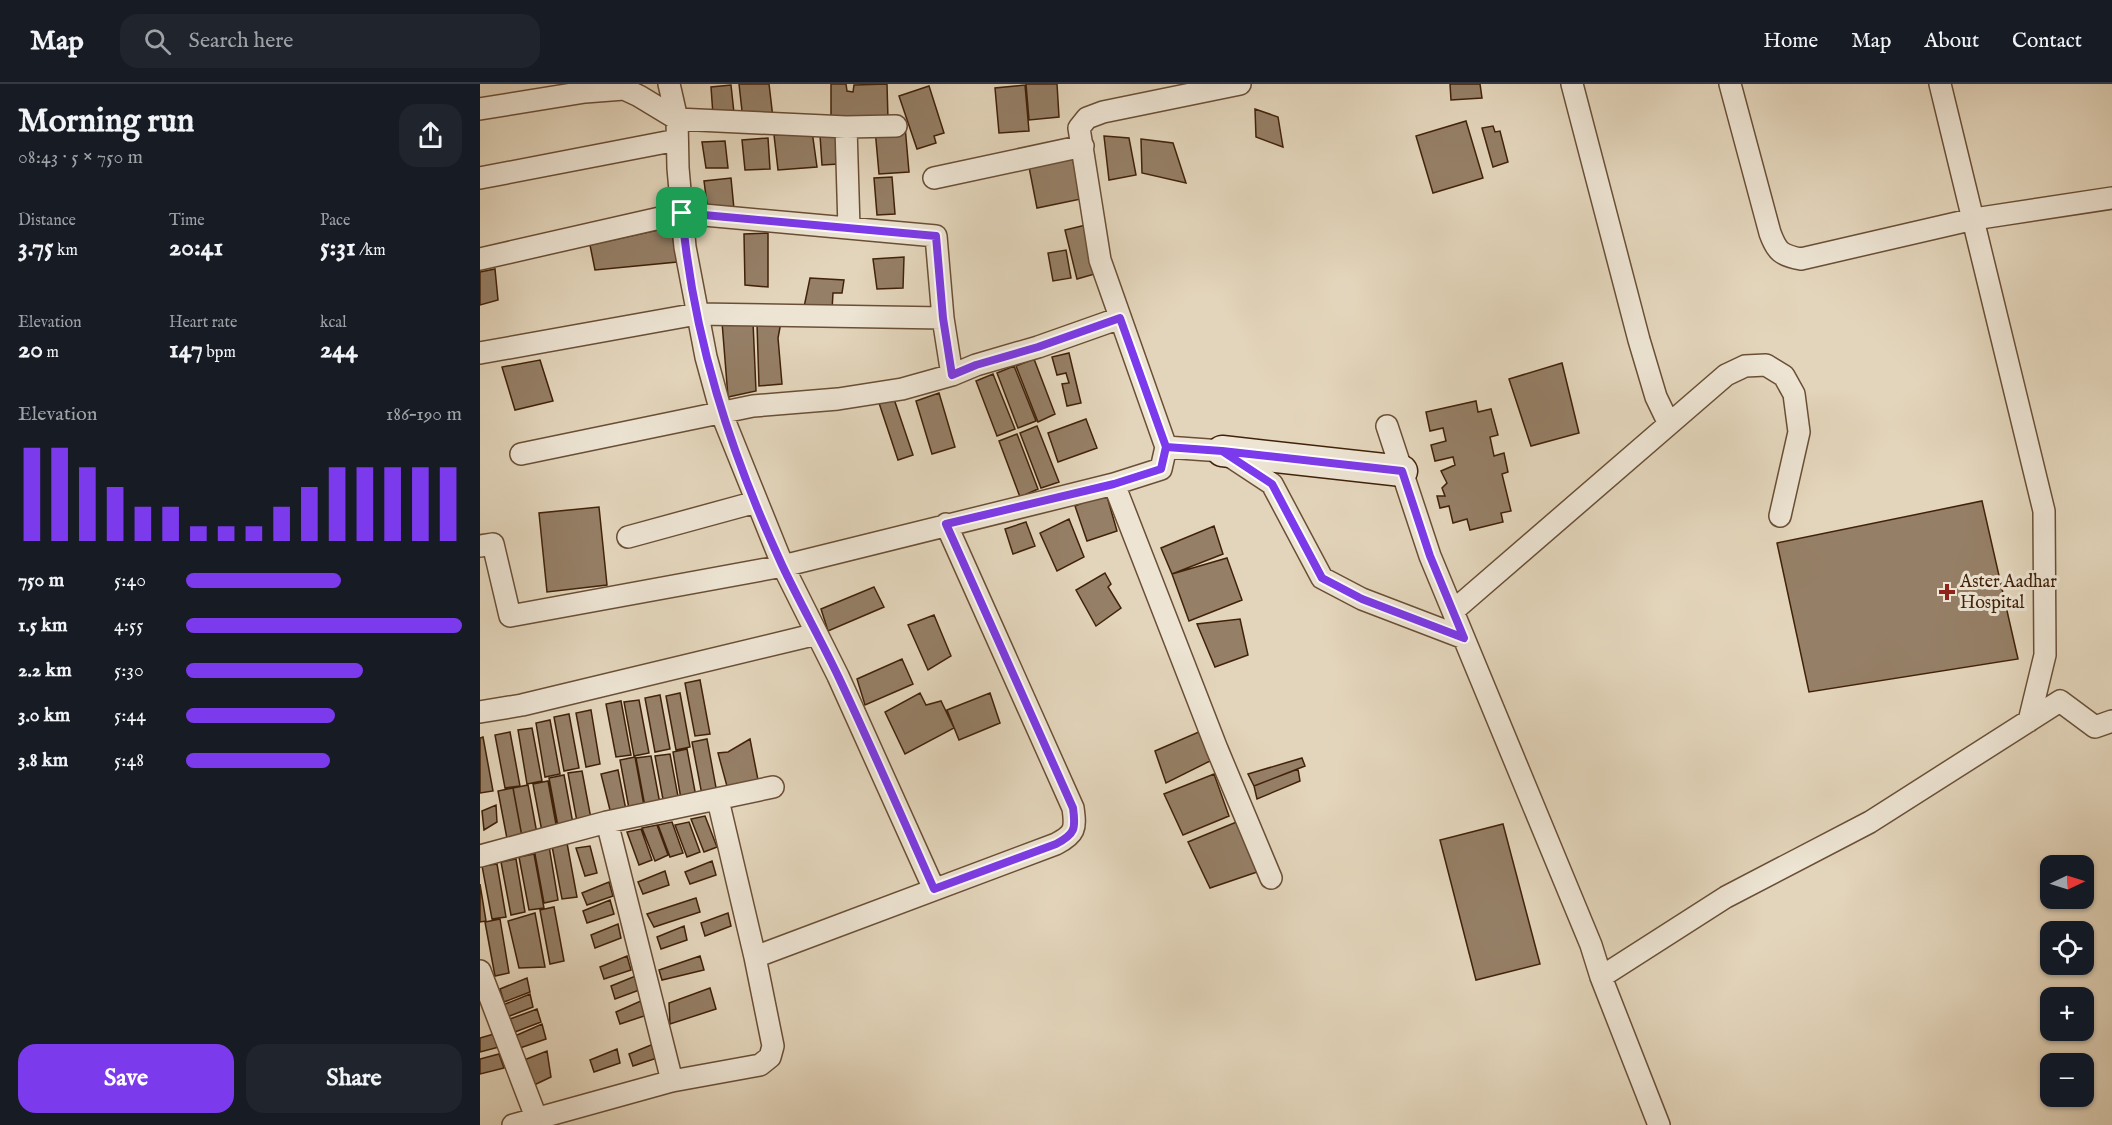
<!DOCTYPE html>
<html lang="en">
<head>
<meta charset="utf-8">
<style>
	:root { --surface:#171b24; --page:#20242c; --text:#f1f3f6; --muted:#9ea1a6; --line:#363941; --accent:#7c3aed }
	body { margin:0; font-family:"IM FELL English",serif; background:var(--page); color:var(--text); height:100vh; display:flex; flex-direction:column; font-size:22px; white-space:nowrap }
	* { box-sizing:border-box; margin:0 }
	p { font-size:20px; color:var(--muted) }
	.icon { flex:none; width:33px; height:33px; fill:none; stroke:currentColor; stroke-width:2; stroke-linecap:round; stroke-linejoin:round }
	.map { position:relative; flex:1; overflow:hidden }
	.panel { display:flex; flex-direction:column; background:var(--surface); width:480px }
	.panel>* { flex:none }
	.needle { width:39px; rotate:86deg }
	.buttons { position:absolute; left:1560px; top:771px; display:grid; gap:12px }
	.buttons a { display:grid; place-items:center; width:54px; height:54px; border-radius:12px; background:var(--surface); box-shadow:0 2px 4px #0004; font-size:30px }
	.pin { position:absolute; display:grid; place-items:center; width:51px; height:51px; color:#fff; margin:-26px; border-radius:12px; box-shadow:0 3px 9px #0006 }
	.round { display:grid; place-items:center; flex:none; width:63px; height:63px; border-radius:18px; background:var(--page) }
	.head { display:flex; align-items:center; justify-content:space-between; height:102px; padding:0 18px }
	h1 { font-size:33px; font-weight:700; line-height:45px }
	.metrics { display:grid; grid-template-columns:repeat(3,1fr); gap:9px; height:102px; padding:6px 18px }
	.metrics div { display:grid; align-content:center }
	.metrics b { font-size:26px; font-weight:700 }
	.metrics small { font-size:16px; font-weight:400 }
	.metrics p { font-size:16px }
	.chart { height:168px; padding:12px 18px }
	.chart p { display:flex; justify-content:space-between }
	.chart svg { width:100%; height:108px; margin-top:6px; stroke:var(--accent); stroke-width:6 }
	.primary-button { display:flex; gap:12px; margin-top:auto; padding:12px 18px }
	.primary-button a { flex:1; height:69px; border-radius:18px; background:var(--accent); color:#fff; font-size:24px; font-weight:700; line-height:69px; text-align:center }
	.primary-button a+a { background:var(--page); color:var(--text) }
	ul { padding:0 18px; list-style:none; font-size:20px }
	li { display:grid; grid-template-columns:96px 72px 1fr; align-items:center; height:45px }
	li i { height:15px; border-radius:8px; background:var(--accent) }
	header { display:flex; align-items:center; gap:36px; box-sizing:border-box; height:84px; padding:0 30px; background:var(--surface); border-bottom:2px solid var(--line) }
	header strong { font-size:28px }
	nav { display:flex; gap:33px; margin-inline-start:auto; font-size:21px }
	.search { width:420px; height:54px; background:var(--page); display:flex; align-items:center; gap:15px; box-sizing:border-box; padding:0 21px; border-radius:18px; color:var(--muted); font-size:22px }
	main { display:flex; flex:1; min-height:0 }
	.map>svg:first-child { display:block }
</style>
</head>
<body>
<header>
<strong>Map</strong>
<div class="search"><svg class="icon" aria-label="search" viewBox="0 0 24 24"><circle cx="10" cy="10" r="6"/><path d="M15 15l6 6"/></svg>Search here</div>
<nav><a>Home</a><a>Map</a><a>About</a><a>Contact</a></nav>
</header>
<main>
<section class="panel">
<div class="head"><div><h1>Morning run</h1><p>08:43 · 5 × 750 m</p></div><a class="round"><svg class="icon" aria-label="share" viewBox="0 0 24 24"><path d="M12 15V3M7 8l5-5 5 5M5 13v7h14v-7"/></svg></a></div>
<div class="metrics">
<div><p>Distance</p><b>3.75<small> km</small></b></div>
<div><p>Time</p><b>20:41</b></div>
<div><p>Pace</p><b>5:31<small> /km</small></b></div>
</div>
<div class="metrics">
<div><p>Elevation</p><b>20<small> m</small></b></div>
<div><p>Heart rate</p><b>147<small> bpm</small></b></div>
<div><p>kcal</p><b>244</b></div>
</div>
<div class="chart"><p><span>Elevation</span>186–190 m</p>
<svg viewBox="0 0 160 44" preserveAspectRatio="none"><path d="M5 44V6M15 44V6M25 44V14M35 44V22M45 44V30M55 44V30M65 44V38M75 44V38M85 44V38M95 44V30M105 44V22M115 44V14M125 44V14M135 44V14M145 44V14M155 44V14"/></svg>
</div>
<ul>
<li><b>750 m</b>5:40<i style="width:56%"></i></li>
<li><b>1.5 km</b>4:55<i style="width:100%"></i></li>
<li><b>2.2 km</b>5:30<i style="width:64%"></i></li>
<li><b>3.0 km</b>5:44<i style="width:54%"></i></li>
<li><b>3.8 km</b>5:48<i style="width:52%"></i></li>
</ul>
<div class="primary-button"><a>Save</a><a>Share</a></div>
</section>
<div class="map">
<svg width="1632" height="1041" viewBox="0 0 1632 1041">
	<rect width="100%" height="100%" fill="#e3d5bb"/>
	<filter id="stains"><feTurbulence type="fractalNoise" baseFrequency=".00333" numOctaves="4"/><feColorMatrix values="0 0 0 0 .2 0 0 0 0 .09 0 0 0 0 .02 0 0 0 .5 -.17"/></filter>
	<radialGradient id="worn" r=".72"><stop offset=".6" stop-color="#630" stop-opacity="0"/><stop offset="1" stop-color="#630" stop-opacity=".3"/></radialGradient>
	<path fill="#957f66" stroke="#412209" stroke-width="1.5" d="M259,0H289L293,34L263,36Z
		M351,0H366L367,7L373,8L374,1L407,0L408,36L351,39Z
		M546,0H577L579,33L549,36Z
		M970,0H1000L1002,14L971,16Z
		M251,1L254,29L233,31L231,3Z
		M545,1L549,47L519,49L515,4Z
		M449,2L464,49L454,52L456,59L437,65L419,12Z
		M775,25L798,33L803,63L776,53Z
		M986,37L1003,94L953,109L936,52Z
		M425,42L429,88L399,90L395,45Z
		M1013,42L1015,48L1020,47L1028,78L1013,83L1002,44Z
		M332,47L337,83L298,86L294,51Z
		M357,50L359,80L342,81L340,51Z
		M624,52L649,54L656,91L629,96Z
		M288,54L290,85L265,86L262,56Z
		M661,55L693,59L706,99L662,89Z
		M245,57L248,84H226L222,58Z
		M592,71L601,115L557,124L549,83Z
		M412,93L415,130L397,131L394,94Z
		M251,94L254,125L228,128L224,97Z
		M606,141L618,189L597,195L585,146Z
		M191,143L197,178L115,186L110,161Z
		M288,149V203L265,201L264,150Z
		M586,166L591,194L573,197L568,169Z
		M424,173L423,204L397,205L393,175Z
		M15,185L18,216L0,221V188Z
		M330,194L364,196L362,209H353L352,226L324,223Z
		M242,238H273L276,307L248,313Z
		M301,238L298,254L302,300L279,302L277,240Z
		M589,269L601,319L587,322L582,300L589,299L586,289L577,291L572,273Z
		M554,275L575,330L558,338L536,282Z
		M60,276L73,317L35,326L22,283Z
		M1082,279L1099,349L1051,362L1029,295Z
		M534,282L556,337L538,344L517,289Z
		M513,290L535,345L517,352L496,297Z
		M459,309L475,363L452,370L436,317Z
		M414,315L433,371L418,376L399,319Z
		M996,317L998,328L1011,325L1018,351L1010,353L1014,372L1024,369L1028,388L1022,390L1031,427L1021,429L1023,438L990,446L987,435L973,439L969,422L960,424L957,412H965L962,404L967,399L961,387L975,381L973,373L955,377L951,361L966,357L963,344L950,347L946,328Z
		M606,335L617,364L578,378L568,349Z
		M557,342L579,398L561,404L540,349Z
		M537,350L558,405L540,413L519,357Z
		M626,409L637,447L607,457L595,422Z
		M1502,417L1538,575L1329,608L1297,459Z
		M119,423L127,501L67,508L59,429Z
		M589,435L604,473L577,487L560,449Z
		M546,438L555,462L533,470L525,445Z
		M734,442L743,470L692,490L681,464Z
		M747,474L762,516L709,537L692,490Z
		M625,489L631,500L628,503L641,524L616,542L596,506Z
		M394,503L404,523L348,547L341,525Z
		M454,531L471,572L448,586L428,541Z
		M760,535L768,571L735,583L717,540Z
		M422,575L433,600L385,621L377,595Z
		M220,596L230,650L215,652L205,599Z
		M200,609L210,663L196,666L186,612Z
		M440,609L446,621L461,617L474,644L425,670L405,628Z
		M510,609L520,639L479,656L467,626Z
		M180,611L190,665L175,668L165,614Z
		M159,616L169,669L154,672L144,618Z
		M141,617L151,671L136,673L126,620Z
		M111,626L120,680L106,683L96,629Z
		M89,630L99,684L84,687L74,633Z
		M70,636L80,690L65,693L56,639Z
		M52,644L62,697L47,700L38,646Z
		M721,647L730,677L686,699L675,667Z
		M30,648L40,702L25,704L15,651Z
		M3,653L13,707L0,709V654Z
		M227,655L237,709L222,711L212,658Z
		M270,655L279,701L248,706L238,669L248,668Z
		M207,665L217,718L202,721L193,668Z
		M190,670L200,723L185,726L175,672Z
		M171,672L181,725L166,728L156,674Z
		M155,673L165,727L150,730L140,676Z
		M822,674L825,682L774,702L768,690Z
		M818,685L820,697L777,715L774,702Z
		M138,686L147,731L132,734L121,690Z
		M102,687L112,740L98,743L88,689Z
		M734,690L749,732L703,751L684,710Z
		M84,691L94,745L79,748L69,694Z
		M68,697L78,751L63,753L53,700Z
		M48,701L58,755L43,758L33,704Z
		M33,704L43,758L28,760L18,707Z
		M16,721L17,738L4,746L2,727Z
		M225,732L237,763L224,768L211,735Z
		M759,737L780,787L730,804L708,758Z
		M192,738L203,769L190,773L178,741Z
		M209,738L220,768L207,773L195,741Z
		M1023,740L1060,880L996,896L960,756Z
		M177,741L188,771L175,777L162,744Z
		M161,745L172,776L159,781L147,748Z
		M87,759L97,813L82,815L72,762Z
		M69,762L78,816L64,819L54,765Z
		M110,762L117,789L105,792L96,764Z
		M54,770L64,824L49,826L39,773Z
		M36,775L45,828L31,831L21,778Z
		M232,777L236,791L210,800L205,788Z
		M17,780L26,833L12,835L2,782Z
		M185,787L189,801L163,810L158,798Z
		M129,798L133,812L107,821L102,809Z
		M0,800L6,837L0,838Z
		M216,814L220,828L174,843L167,830Z
		M130,816L134,830L107,839L103,827Z
		M74,823L84,877L70,880L60,826Z
		M55,829L65,883L39,884L28,837Z
		M248,829L251,842L225,852L221,839Z
		M20,835L29,889L15,892L5,838Z
		M138,840L141,854L115,864L111,851Z
		M204,842L207,856L181,865L177,853Z
		M147,872L151,886L124,895L120,883Z
		M220,872L224,886L182,896L179,886Z
		M158,891L162,905L135,915L131,902Z
		M47,894L50,908L24,918L20,905Z
		M230,904L236,925L190,940L189,919Z
		M50,910L53,923L27,933L23,921Z
		M163,916L167,931L140,940L136,928Z
		M57,925L61,938L35,948L30,935Z
		M62,940L66,955L40,964L35,952Z
		M14,950L19,963L0,968V954Z
		M176,959L180,973L153,982L149,970Z
		M137,965L140,979L114,988L110,976Z
		M67,967L71,993L52,1002L39,978Z
		M19,970L24,984L0,990V975Z"/>
	<g fill="none" stroke-linecap="round" stroke-linejoin="round">
		<defs>
			<path id="minor" d="M189,0L197,35L198,84L205,163L226,273L241,328L303,482L358,592L454,805
				M760,0L623,28L607,34L599,44L620,176L686,363L681,385L634,400L737,665L791,794
				M1092,0L1159,256L1176,313L1189,340
				M1250,0L1290,149C1297,168 1301,171 1321,175L1494,135L1632,114
				M1460,0L1564,427L1565,571L1549,637
				M0,25L105,8L144,5L159,12L197,35L366,43L416,42
				M366,43L369,144
				M0,94L197,56
				M454,94L603,62
				M0,175L202,129L456,152L463,234L472,291
				M0,269L217,230L463,234
				M907,342L950,472L1111,861L1121,893L1179,1041
				M686,363L742,367L792,400L842,494L882,515L984,554
				M41,370L273,322L358,315L422,305L472,291L496,281L558,263L640,234
				M148,453L276,418
				M0,462L13,460L30,532L303,482L634,400
				M973,527L1246,291L1265,282L1286,281L1304,292L1314,310L1319,348L1300,432
				M0,628L42,621L337,550
				M238,716L275,873
				M127,738L192,997
				M0,772L127,738L293,703
				M0,887L59,1041
				M1121,893L1246,813L1390,738L1580,617L1615,643L1632,637
				M33,1041L192,997L280,981L290,973L293,962L275,873L576,760C595,750 596,745 593,724L466,440"/>
			<path id="secondary" d="M742,367L922,387"/>
		</defs>
		<use href="#minor" stroke="#6a4f36" stroke-width="24"/>
		<use href="#secondary" stroke="#412209" stroke-width="33"/>
		<use href="#minor" stroke="#ede4d3" stroke-width="21"/>
		<use href="#secondary" stroke="#ede4d3" stroke-width="30"/>
	</g>
	<g fill="none" stroke-linecap="round" stroke-linejoin="round">
		<defs>
			<path id="route" d="M202,129C213,253 250,368 302,481C320,519 341,556 359,594C392,664 423,735 454,805L576,760C595,750 596,745 593,724L466,440L634,400L681,385L686,363L742,367L792,400L842,494L882,515L984,554L950,472L922,387L742,367L686,363L640,234L558,263L496,281L472,291L463,234L456,152L202,129"/>
		</defs>
		<use href="#route" stroke="#fff" stroke-width="12"/>
		<use href="#route" stroke="#7c3aed" stroke-width="8"/>
	</g>
	<path fill="#8f2418" stroke="#ede4d3" stroke-width="2" d="M1464 499h6v6h6v6h-6v6h-6v-6h-6v-6h6z"/>
	<g text-anchor="middle" dominant-baseline="central" stroke-width="6" stroke-linejoin="round" paint-order="stroke">
		<g font-size="18" fill="#412209" stroke="#ede4d3" text-anchor="start">
			<text x="1480" y="498">Aster Aadhar<tspan x="1480" dy="21">Hospital</tspan></text>
		</g>
	</g>
	<rect width="100%" height="100%" filter="url(#stains)"/>
	<rect width="100%" height="100%" fill="url(#worn)"/>
</svg>
<div class="buttons">
<a><svg class="needle" viewBox="-14 -14 28 28"><path d="M0-13l5 13h-10z" fill="#e53935"/><path d="M0 13l5-13h-10z" fill="#9ea1a6"/></svg></a>
<a><svg class="icon" aria-label="locate" viewBox="0 0 24 24"><circle cx="12" cy="12" r="6"/><path d="M12 2v4M12 18v4M2 12h4M18 12h4"/></svg></a>
<a>+</a>
<a>−</a>
</div>
<div class="pin" style="left:202px;top:129px;background:#1e9e55"><svg class="icon" aria-label="arrive" viewBox="0 0 24 24"><path d="M6 21V4h12l-3 4 3 4H6"/></svg></div>
</div>
</main>
</body>
</html>
